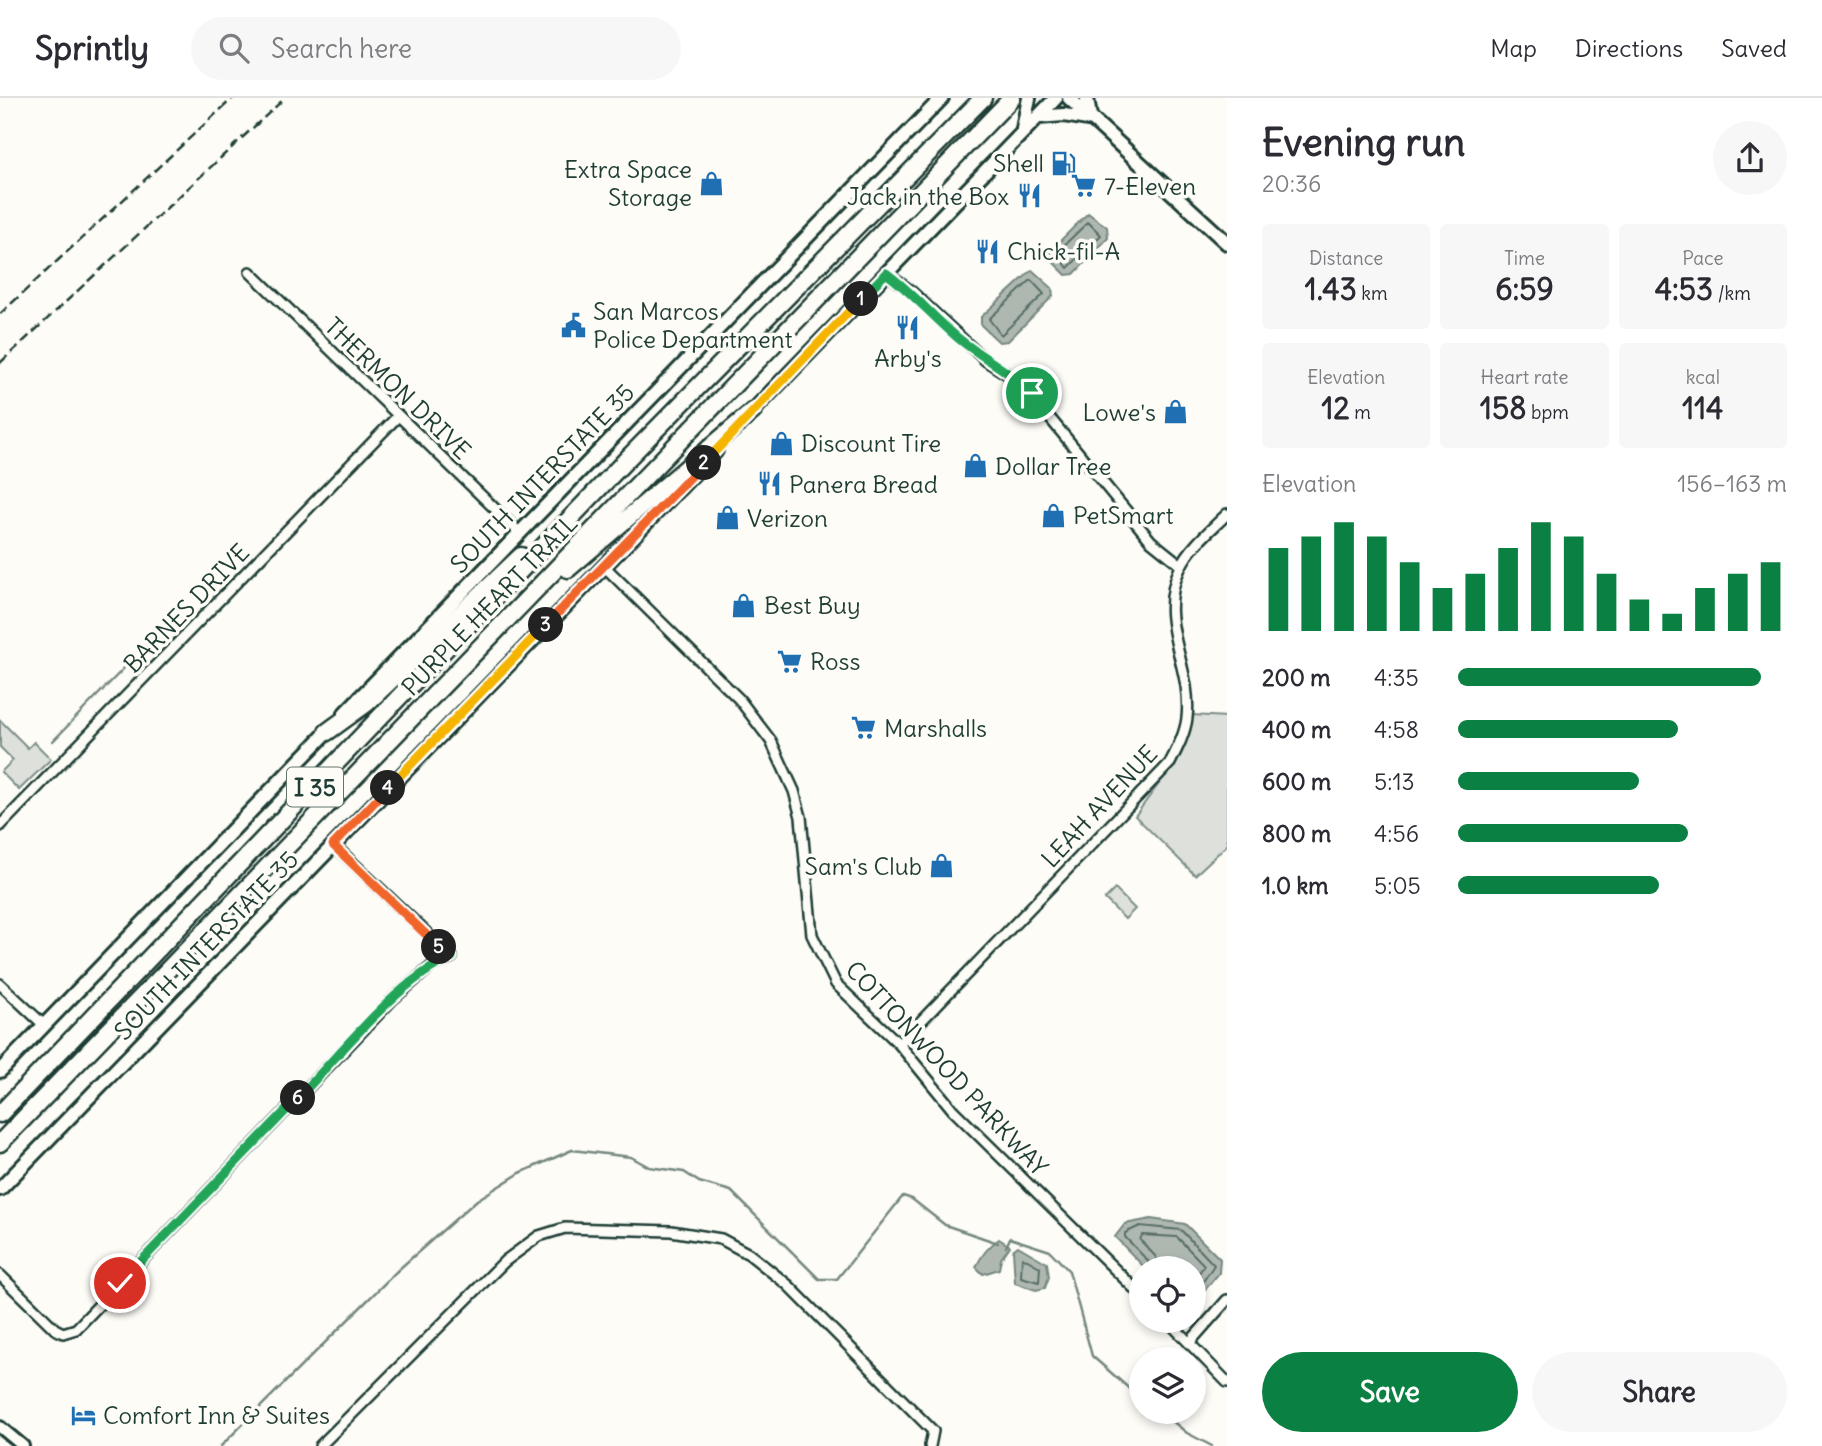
<!DOCTYPE html>
<html lang="en">
<head>
<meta charset="utf-8">
<style>
	:root { --surface:#fff; --page:#f7f7f7; --text:#2b2b33; --muted:#7c7c81; --line:#e1e1e2; --accent:#0b8043 }
	body { margin:0; font-family:Delius,sans-serif; background:var(--page); color:var(--text); height:100vh; display:flex; flex-direction:column; font-size:26px; white-space:nowrap }
	* { box-sizing:border-box; margin:0 }
	p { font-size:23px; color:var(--muted) }
	.icon { flex:none; width:38px; height:38px; fill:none; stroke:currentColor; stroke-width:2; stroke-linecap:round; stroke-linejoin:round }
	.map { position:relative; flex:1; overflow:hidden }
	.drawer { display:flex; flex-direction:column; background:var(--surface); width:595px }
	.drawer>* { flex:none }
	.buttons { position:absolute; left:1129px; top:1158px; display:grid; gap:14px }
	.buttons a { display:grid; place-items:center; width:77px; height:77px; border-radius:50%; background:var(--surface); box-shadow:0 4px 10px #0003; font-size:35px }
	.pin { position:absolute; display:grid; place-items:center; width:60px; height:60px; color:#fff; margin:-30px; border:4px solid #fff; border-radius:50%; box-shadow:0 2px 7px #0007 }
	.km { position:absolute; width:35px; height:35px; margin:-18px; border-radius:50%; background:#222; color:#fff; font-size:19px; line-height:35px; text-align:center }
	.round { display:grid; place-items:center; flex:none; width:74px; height:74px; border-radius:37px; background:var(--page) }
	.overview { display:flex; align-items:center; justify-content:space-between; height:119px; padding:0 35px }
	h1 { font-size:38px; font-weight:700; line-height:52px }
	.figures { display:grid; grid-template-columns:repeat(3,1fr); gap:10px; height:119px; padding:7px 35px }
	.figures div { display:grid; align-content:center; border-radius:7px; background:var(--page); text-align:center }
	.figures b { font-size:30px; font-weight:700 }
	.figures small { font-size:19px; font-weight:400 }
	.figures p { font-size:19px }
	.chart { height:196px; padding:14px 35px }
	.chart p { display:flex; justify-content:space-between }
	.chart svg { width:100%; height:126px; margin-top:7px; stroke:var(--accent); stroke-width:6 }
	.primary-button { display:flex; gap:14px; margin-top:auto; padding:14px 35px }
	.primary-button a { flex:1; height:80px; border-radius:42px; background:var(--accent); color:#fff; font-size:28px; font-weight:700; line-height:80px; text-align:center }
	.primary-button a+a { background:var(--page); color:var(--text) }
	ul { padding:0 35px; list-style:none; font-size:23px }
	li { display:grid; grid-template-columns:112px 84px 1fr; align-items:center; height:52px }
	li i { height:18px; border-radius:9px; background:var(--accent) }
	header { display:flex; align-items:center; gap:42px; box-sizing:border-box; height:98px; padding:0 35px; background:var(--surface); border-bottom:2px solid var(--line) }
	header strong { font-size:33px }
	nav { display:flex; gap:38px; margin-inline-start:auto; font-size:24px }
	.search { width:490px; height:63px; background:var(--page); display:flex; align-items:center; gap:18px; box-sizing:border-box; padding:0 24px; border-radius:38px; color:var(--muted); font-size:26px }
	main { display:flex; flex:1; min-height:0 }
	.map>svg:first-child { display:block }
</style>
</head>
<body>
<header>
<strong>Sprintly</strong>
<div class="search"><svg class="icon" aria-label="search" viewBox="0 0 24 24"><circle cx="10" cy="10" r="6"/><path d="M15 15l6 6"/></svg>Search here</div>
<nav><a>Map</a><a>Directions</a><a>Saved</a></nav>
</header>
<main>
<div class="map">
<svg width="1227" height="1348" viewBox="0 0 1227 1348">
	<rect width="100%" height="100%" fill="#fdfcf7"/>
	<filter id="ink" filterUnits="userSpaceOnUse"><feTurbulence type="fractalNoise" baseFrequency=".0143" numOctaves="2"/><feDisplacementMap in="SourceGraphic" scale="14" xChannelSelector="R" yChannelSelector="G"/><feConvolveMatrix kernelMatrix="1 2 1 2 8 2 1 2 1" color-interpolation-filters="sRGB"/></filter>
	<g filter="url(#ink)">
		<path fill="#dde0db" stroke="#7e8e88" stroke-width="2" d="M1192,617L1227,619V747L1195,777L1135,718L1181,656Z
			M0,622L28,650L34,644L51,661L19,692L1,674L13,662L0,649Z
			M1115,791L1135,811L1125,821L1105,801Z"/>
		<path fill="#aeb8b1" stroke="#75877f" stroke-width="2" d="M1088,115L1107,129L1108,140L1074,176L1066,177L1046,157Z
			M1032,172L1052,190L1053,198L1008,243L999,244L981,227V219Z
			M1151,1121L1185,1126L1220,1161L1219,1175L1194,1205V1171H1146L1115,1139L1125,1126Z
			M999,1141L1010,1148L1001,1161L999,1171L983,1176L976,1169C981,1158 989,1148 999,1141Z
			M1018,1148L1047,1165L1049,1179L1045,1190L1036,1192L1015,1185L1013,1152Z"/>
		<g fill="none" stroke-linecap="round" stroke-linejoin="round">
			<path stroke="#586e66" stroke-width="2" d="M1088,124L1101,137L1068,170L1056,155Z
				M1031,182L1044,196L1001,237L989,221Z
				M1022,1159L1040,1169L1039,1184L1021,1179Z
				M1150,1171L1148,1163L1125,1139V1135L1140,1128L1181,1132L1214,1167L1194,1197
				M1159,1171L1156,1159L1140,1142L1142,1137L1177,1139L1204,1167L1194,1183"/>
			<path stroke="#75877f" stroke-width="2.5" d="M53,643L130,564
				M1006,1149L1010,1140L1050,1153L1069,1173L1092,1258L1141,1301
				M1161,1314L1187,1335L1212,1348
				M221,1348L398,1172L477,1102L520,1075L572,1052L631,1059L649,1069L684,1074L699,1084L731,1093L819,1181H837L903,1098L912,1101L945,1127L998,1145"/>
			<defs>
				<path id="minor" d="M250,174L519,434
					M886,175L911,193L985,262L1021,285L1151,443L1181,467
					M604,468L739,601L771,643L794,693L801,719L812,837L836,886L899,946L953,1012L1141,1197
					M0,728L398,318
					M0,886L45,928
					M899,946L1170,665C1177,651 1185,636 1187,620C1193,566 1154,524 1181,468C1191,448 1211,432 1227,416
					M0,1177L55,1231L63,1235L76,1231L393,901L433,867L452,859L333,746
					M1168,1223L1227,1284
					M1189,1245L1227,1202
					M320,1348L505,1163L539,1138L565,1130L671,1133L721,1141L749,1156L788,1187L933,1333L930,1348"/>
				<path id="tertiary" d="M0,1329L23,1348"/>
				<path id="secondary" d="M1069,0L1227,145
					M1087,0L1090,19
					M1038,19L1064,17L1093,22
					M1023,31L1029,0
					M747,319L1056,0
					M345,615L942,0
					M0,973L333,628
					M0,1091L716,353"/>
				<path id="motorway" d="M568,471L753,313
					M327,634L367,605L521,458
					M0,1016L628,360L983,0
					M0,1045L1012,0"/>
			</defs>
			<use href="#minor" stroke="#1f3d34" stroke-width="14"/>
			<use href="#tertiary" stroke="#1f3d34" stroke-width="16"/>
			<use href="#secondary" stroke="#1f3d34" stroke-width="18"/>
			<use href="#motorway" stroke="#1f3d34" stroke-width="21"/>
			<use href="#minor" stroke="#fdfcf7" stroke-width="9"/>
			<use href="#tertiary" stroke="#fdfcf7" stroke-width="10"/>
			<use href="#secondary" stroke="#fdfcf7" stroke-width="12"/>
			<use href="#motorway" stroke="#fdfcf7" stroke-width="16"/>
			<path stroke="#1f3d34" stroke-width="2.5" stroke-dasharray="10 5" stroke-linecap="butt" d="M0,216L233,0
				M0,265L285,0"/>
		</g>
	</g>
	<g fill="none" stroke-linecap="round" stroke-linejoin="round" filter="url(#ink)">
		<defs>
			<path id="split-1" d="M861,201L886,175C912,194 933,219 958,240C982,260 1010,273 1032,295"/>
			<path id="split-2" d="M704,365L861,201"/>
			<path id="split-3" d="M546,527L704,365"/>
			<path id="split-4" d="M388,690L546,527"/>
			<path id="split-5" d="M388,690L333,747L439,849"/>
			<path id="split-6" d="M298,1000C339,957 399,881 452,859L439,849"/>
			<path id="split-7" d="M120,1185L298,1000"/>
		</defs>
		<use href="#split-1" stroke="#fff" stroke-width="14"/>
		<use href="#split-2" stroke="#fff" stroke-width="14"/>
		<use href="#split-3" stroke="#fff" stroke-width="14"/>
		<use href="#split-4" stroke="#fff" stroke-width="14"/>
		<use href="#split-5" stroke="#fff" stroke-width="14"/>
		<use href="#split-6" stroke="#fff" stroke-width="14"/>
		<use href="#split-7" stroke="#fff" stroke-width="14"/>
		<use href="#split-1" stroke="#22a559" stroke-width="9"/>
		<use href="#split-2" stroke="#f5b400" stroke-width="9"/>
		<use href="#split-3" stroke="#f0652b" stroke-width="9"/>
		<use href="#split-4" stroke="#f5b400" stroke-width="9"/>
		<use href="#split-5" stroke="#f0652b" stroke-width="9"/>
		<use href="#split-6" stroke="#22a559" stroke-width="9"/>
		<use href="#split-7" stroke="#22a559" stroke-width="9"/>
	</g>
	<defs>
		<symbol id="fuel-bare" viewBox="-9 -9 18 18"><path d="M-5.5-6h7V0h2V4h1.3V-2.5L3-4.5l.8-.8L6-3V5H2.5V1h-1V6h-7ZM-4.2-4.7v3.2H.2V-4.7Z" fill="#1f6fb2" stroke="#fdfcf7" stroke-width="2.5" paint-order="stroke"/></symbol>
		<symbol id="shop-bare" viewBox="-9 -9 18 18"><path d="M-5-2.5h2.3a2.7 3.5 0 0 1 5.4 0H5L5.5 6h-11ZM-1.5-2.5h3a1.5 2.3 0 0 0-3 0Z" fill="#1f6fb2" stroke="#fdfcf7" stroke-width="2.5" paint-order="stroke"/></symbol>
		<symbol id="supermarket-bare" viewBox="-9 -9 18 18"><path d="M-6-5.5h2.5l.6 2H6L4.5 2H-2.5L-4.4-4H-6ZM-1.5 3.2a1.3 1.3 0 1 0 .1 0ZM3 3.2a1.3 1.3 0 1 0 .1 0Z" fill="#1f6fb2" stroke="#fdfcf7" stroke-width="2.5" paint-order="stroke"/></symbol>
		<symbol id="restaurant-bare" viewBox="-9 -9 18 18"><path d="M-5-6h1v4h1v-4h1v4h1v-4h1v5L-1.5 .5V6h-2V.5L-5-1ZM5-6V6H3V1.5H1.5Q1.5-4 5-6Z" fill="#1f6fb2" stroke="#fdfcf7" stroke-width="2.5" paint-order="stroke"/></symbol>
		<symbol id="civic-bare" viewBox="-9 -9 18 18"><path d="M-.6-6.5H3V-4.5H.6V-3L4-1V1h2V6H-6V1h2V-1L-.6-3ZM-1.2 2.5V6h2.4V2.5Z" fill="#1f6fb2" stroke="#fdfcf7" stroke-width="2.5" paint-order="stroke"/></symbol>
		<symbol id="hotel-bare" viewBox="-9 -9 18 18"><path d="M-6-4.5h1.5V1H6V5H4.5V3h-9V5H-6ZM-4 0a1.8 1.8 0 1 1 3.6 0ZM.5 0V-2.5h3Q6-2.5 6 0Z" fill="#1f6fb2" stroke="#fdfcf7" stroke-width="2.5" paint-order="stroke"/></symbol>
	</defs>
	<g fill-rule="evenodd">
		<use href="#fuel-bare" x="1046" y="48" width="35" height="35"/>
		<use href="#shop-bare" x="694" y="68" width="35" height="35"/>
		<use href="#supermarket-bare" x="1066" y="70" width="35" height="35"/>
		<use href="#restaurant-bare" x="1012" y="80" width="35" height="35"/>
		<use href="#restaurant-bare" x="970" y="136" width="35" height="35"/>
		<use href="#civic-bare" x="556" y="210" width="35" height="35"/>
		<use href="#restaurant-bare" x="890" y="212" width="35" height="35"/>
		<use href="#shop-bare" x="1158" y="296" width="35" height="35"/>
		<use href="#shop-bare" x="764" y="328" width="35" height="35"/>
		<use href="#shop-bare" x="958" y="350" width="35" height="35"/>
		<use href="#restaurant-bare" x="752" y="368" width="35" height="35"/>
		<use href="#shop-bare" x="1036" y="400" width="35" height="35"/>
		<use href="#shop-bare" x="710" y="402" width="35" height="35"/>
		<use href="#shop-bare" x="726" y="490" width="35" height="35"/>
		<use href="#supermarket-bare" x="772" y="546" width="35" height="35"/>
		<use href="#supermarket-bare" x="846" y="612" width="35" height="35"/>
		<use href="#shop-bare" x="924" y="750" width="35" height="35"/>
		<use href="#hotel-bare" x="66" y="1300" width="35" height="35"/>
	</g>
	<g text-anchor="middle" dominant-baseline="central" stroke-width="7" stroke-linejoin="round" paint-order="stroke">
		<rect fill="#fdfcf7" stroke="#62766e" stroke-width="2" x="287" y="669.5" width="56" height="39" rx="5"/>
		<g font-size="23" font-weight="bold" fill="#1f3d34">
			<text x="315" y="689">I 35</text>
		</g>
		<g font-size="24" fill="#1f3d34" stroke="#fdfcf7" text-anchor="start">
			<text x="1044" y="65" text-anchor="end">Shell</text>
			<text x="692" y="71" text-anchor="end">Extra Space<tspan x="692" dy="28">Storage</tspan></text>
			<text x="1104" y="88">7-Eleven</text>
			<text x="1009" y="98" text-anchor="end">Jack in the Box</text>
			<text x="1007" y="153">Chick-fil-A</text>
			<text x="593" y="213">San Marcos<tspan x="593" dy="28">Police Department</tspan></text>
			<text x="908" y="260" text-anchor="middle">Arby's</text>
			<text x="1156" y="314" text-anchor="end">Lowe's</text>
			<text x="801" y="345">Discount Tire</text>
			<text x="995" y="368">Dollar Tree</text>
			<text x="789" y="386">Panera Bread</text>
			<text x="1073" y="417">PetSmart</text>
			<text x="747" y="420">Verizon</text>
			<text x="764" y="507">Best Buy</text>
			<text x="810" y="563">Ross</text>
			<text x="884" y="630">Marshalls</text>
			<text x="922" y="768" text-anchor="end">Sam's Club</text>
			<text x="103" y="1317">Comfort Inn &amp; Suites</text>
		</g>
		<g font-size="24" fill="#1f3d34" stroke="#fdfcf7">
			<text transform="translate(398 290) rotate(44)">THERMON DRIVE</text>
			<text transform="translate(542 380) rotate(-46)">SOUTH INTERSTATE 35</text>
			<text transform="translate(489 507) rotate(-46)">PURPLE HEART TRAIL</text>
			<text transform="translate(186 510) rotate(-46)">BARNES DRIVE</text>
			<text transform="translate(1099 708) rotate(-47)">LEAH AVENUE</text>
			<text transform="translate(206 847) rotate(-46)">SOUTH INTERSTATE 35</text>
			<text transform="translate(947 970) rotate(47)">COTTONWOOD PARKWAY</text>
		</g>
	</g>
</svg>
<div class="buttons">
<a><svg class="icon" aria-label="locate" viewBox="0 0 24 24"><circle cx="12" cy="12" r="6"/><path d="M12 2v4M12 18v4M2 12h4M18 12h4"/></svg></a>
<a><svg class="icon" aria-label="layers" viewBox="0 0 24 24"><path d="M12 4l9 5-9 5-9-5zM3 14l9 5 9-5"/></svg></a>
</div>
<div class="pin" style="left:1032px;top:295px;background:#1e9e55"><svg class="icon" aria-label="arrive" viewBox="0 0 24 24"><path d="M6 21V4h12l-3 4 3 4H6"/></svg></div>
<div class="pin" style="left:120px;top:1185px;background:#d93025"><svg class="icon" aria-label="check" viewBox="0 0 24 24"><path d="M5 12l5 5 9-10"/></svg></div>
<b class="km" style="left:861px;top:201px">1</b>
<b class="km" style="left:704px;top:365px">2</b>
<b class="km" style="left:546px;top:527px">3</b>
<b class="km" style="left:388px;top:690px">4</b>
<b class="km" style="left:439px;top:849px">5</b>
<b class="km" style="left:298px;top:1000px">6</b>
</div>
<section class="drawer">
<div class="overview"><div><h1>Evening run</h1><p>20:36</p></div><a class="round"><svg class="icon" aria-label="share" viewBox="0 0 24 24"><path d="M12 15V3M7 8l5-5 5 5M5 13v7h14v-7"/></svg></a></div>
<div class="figures">
<div><p>Distance</p><b>1.43<small> km</small></b></div>
<div><p>Time</p><b>6:59</b></div>
<div><p>Pace</p><b>4:53<small> /km</small></b></div>
</div>
<div class="figures">
<div><p>Elevation</p><b>12<small> m</small></b></div>
<div><p>Heart rate</p><b>158<small> bpm</small></b></div>
<div><p>kcal</p><b>114</b></div>
</div>
<div class="chart"><p><span>Elevation</span>156–163 m</p>
<svg viewBox="0 0 160 44" preserveAspectRatio="none"><path d="M5 44V15M15 44V11M25 44V6M35 44V11M45 44V20M55 44V29M65 44V24M75 44V15M85 44V6M95 44V11M105 44V24M115 44V33M125 44V38M135 44V29M145 44V24M155 44V20"/></svg>
</div>
<ul>
<li><b>200 m</b>4:35<i style="width:92%"></i></li>
<li><b>400 m</b>4:58<i style="width:67%"></i></li>
<li><b>600 m</b>5:13<i style="width:55%"></i></li>
<li><b>800 m</b>4:56<i style="width:70%"></i></li>
<li><b>1.0 km</b>5:05<i style="width:61%"></i></li>
</ul>
<div class="primary-button"><a>Save</a><a>Share</a></div>
</section>
</main>
</body>
</html>
